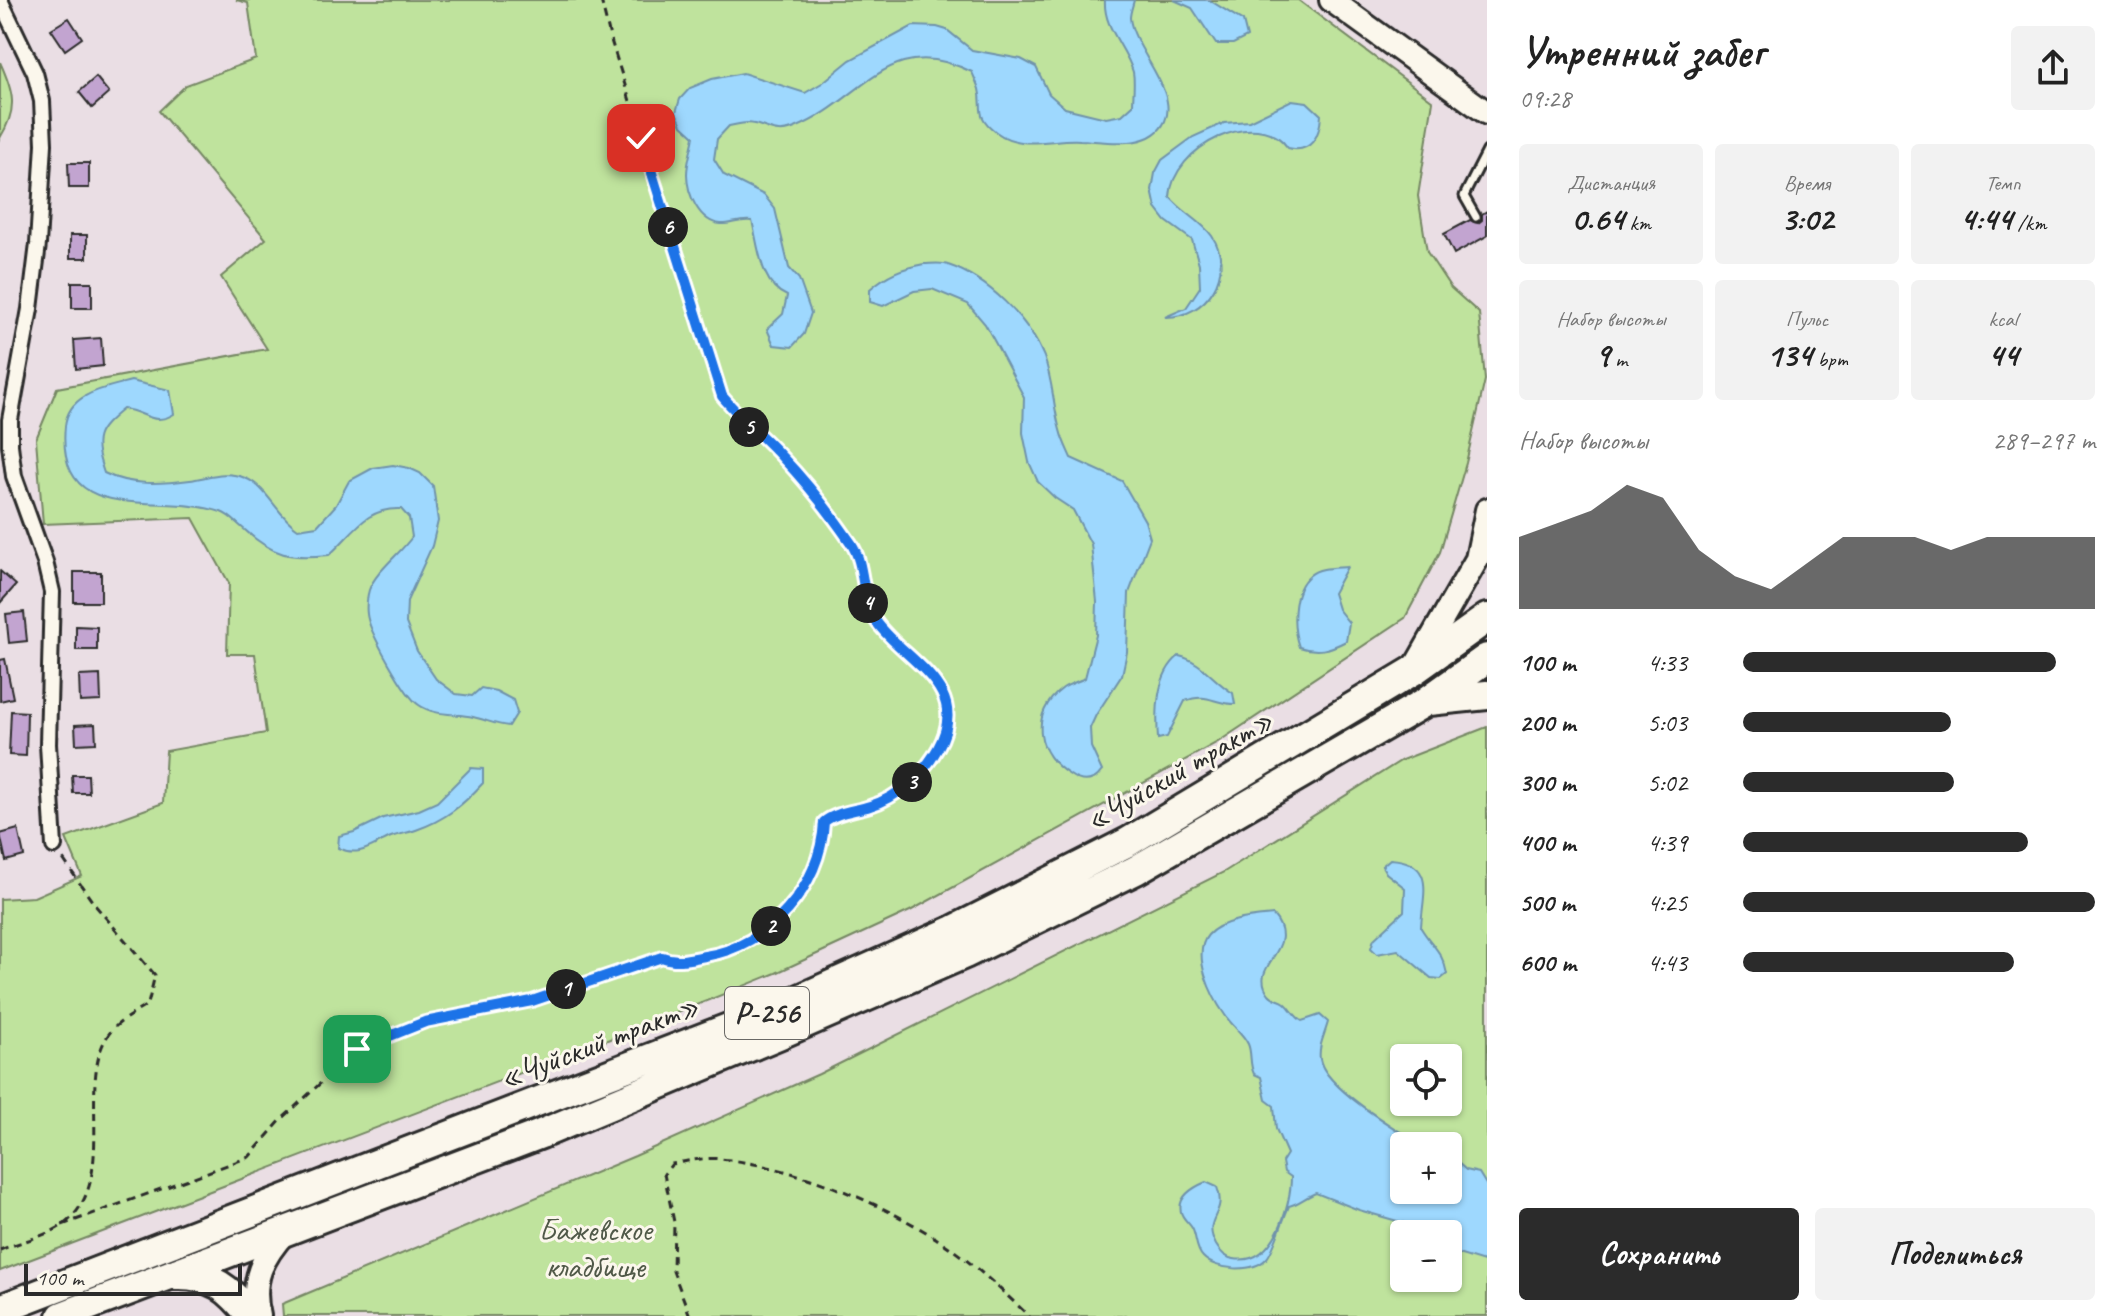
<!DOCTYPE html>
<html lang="ru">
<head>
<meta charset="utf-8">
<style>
	:root { --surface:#fff; --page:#f2f2f2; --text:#222; --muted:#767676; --accent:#2b2b2b }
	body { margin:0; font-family:Caveat,sans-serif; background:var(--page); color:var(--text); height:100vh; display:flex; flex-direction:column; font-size:30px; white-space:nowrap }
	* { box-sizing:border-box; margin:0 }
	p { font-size:26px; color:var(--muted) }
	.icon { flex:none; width:44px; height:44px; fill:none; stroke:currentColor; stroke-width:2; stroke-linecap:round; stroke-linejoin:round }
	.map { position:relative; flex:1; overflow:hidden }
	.drawer { display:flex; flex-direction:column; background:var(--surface); width:640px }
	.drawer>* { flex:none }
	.buttons { position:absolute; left:1390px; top:1044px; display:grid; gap:16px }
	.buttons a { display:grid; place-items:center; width:72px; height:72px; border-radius:8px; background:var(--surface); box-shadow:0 2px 6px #0004; font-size:40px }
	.scale { position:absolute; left:24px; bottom:20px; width:218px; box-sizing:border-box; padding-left:8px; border:4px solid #2b2b2b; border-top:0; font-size:22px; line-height:28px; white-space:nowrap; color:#2b2b2b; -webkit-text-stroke:6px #fbf7ec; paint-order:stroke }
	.pin { position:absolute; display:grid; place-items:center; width:68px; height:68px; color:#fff; margin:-34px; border-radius:16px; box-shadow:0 4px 12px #0006 }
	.km { position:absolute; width:40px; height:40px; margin:-20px; border-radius:50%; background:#222; color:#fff; font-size:22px; line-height:40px; text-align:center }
	.round { display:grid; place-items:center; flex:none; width:84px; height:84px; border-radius:8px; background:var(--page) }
	.summary { display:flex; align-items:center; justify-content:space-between; height:136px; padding:0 32px }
	h1 { font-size:44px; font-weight:600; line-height:60px }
	.metrics { display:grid; grid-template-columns:repeat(3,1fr); gap:12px; height:136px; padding:8px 32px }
	.metrics div { display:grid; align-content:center; border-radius:8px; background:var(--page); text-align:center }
	.metrics b { font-size:34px; font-weight:600 }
	.metrics small { font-size:22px; font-weight:400 }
	.metrics p { font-size:22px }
	.chart { height:224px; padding:16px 32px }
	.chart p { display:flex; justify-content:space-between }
	.chart svg { width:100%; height:144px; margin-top:8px; fill:var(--accent); opacity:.7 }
	.primary-button { display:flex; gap:16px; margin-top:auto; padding:16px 32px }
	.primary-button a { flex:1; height:92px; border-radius:8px; background:var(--accent); color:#fff; font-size:32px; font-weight:600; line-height:92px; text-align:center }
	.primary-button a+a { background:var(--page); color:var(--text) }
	ul { padding:0 32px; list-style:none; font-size:26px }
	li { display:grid; grid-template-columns:128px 96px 1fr; align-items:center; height:60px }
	li i { height:20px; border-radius:10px; background:var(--accent) }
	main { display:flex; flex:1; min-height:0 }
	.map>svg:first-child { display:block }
</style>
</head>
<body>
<main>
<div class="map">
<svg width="1487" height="1316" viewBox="0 0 1487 1316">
	<rect width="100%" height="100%" fill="#eadee4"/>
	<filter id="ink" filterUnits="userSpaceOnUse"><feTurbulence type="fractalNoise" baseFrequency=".0125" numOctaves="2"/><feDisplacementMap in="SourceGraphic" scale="16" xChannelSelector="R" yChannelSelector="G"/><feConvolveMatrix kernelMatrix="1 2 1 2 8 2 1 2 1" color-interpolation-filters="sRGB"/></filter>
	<g filter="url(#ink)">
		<path fill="#bfe39d" stroke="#758764" stroke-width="2" fill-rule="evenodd" d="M236,0H1298L1433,101L1418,196L1427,252L1451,288L1479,313L1485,380L1466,463L1440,552L1405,618L1218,742L910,911L776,973L644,1026L0,1271V899L34,897L82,876L66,838L163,803L166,751L266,733L255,654H227L229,583L193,518L43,524L36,439L57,388L267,349L221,277L266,239L159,111L186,85L256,59L248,3Z
			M0,62C14,93 18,109 0,138Z
			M1487,727V1316H283L282,1304L635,1156L819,1074L1224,872L1402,760ZM1404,1058H1448V1102H1404ZM1404,1146H1448V1190H1404ZM1404,1234H1448V1278H1404Z"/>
		<path fill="#9ed8fe" stroke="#7093aa" stroke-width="2" d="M1105,0H1134C1133,5 1130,12 1130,18C1133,49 1179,91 1165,121C1151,151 1106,141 1080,140C1052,138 1021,151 996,132C974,115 984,109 979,89C977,83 974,77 972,72C888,30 863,101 795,128C773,137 767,124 747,123C742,123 735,125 729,126L717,139L714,159L724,175L764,195L775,209L789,268L799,279L811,313L804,334L792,347L774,345L767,329L783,314L787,296C760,285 759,247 752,221C740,219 730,225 721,224C699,222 687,194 687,174C687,162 692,149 694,136L682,125L676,112L680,99L690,88L712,79L743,73L805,93L822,83L850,60L913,26L937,27L947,30L972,50L1021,59L1036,67L1049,94L1065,108L1106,118L1122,115L1133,105C1133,95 1135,82 1133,72C1126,47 1103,28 1105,0Z
			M1174,0H1209L1243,21L1247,37L1233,44H1216L1192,8Z
			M1292,100L1307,102L1321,115C1320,136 1311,154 1288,148C1258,104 1172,147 1170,197C1182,212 1202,221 1212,236C1236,272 1207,318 1165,317L1186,308L1200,287L1199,264L1192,240L1166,221L1156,208L1152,190L1155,173L1162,160L1193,137L1224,123L1249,121Z
			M924,264C931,264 941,262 948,265C987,278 1029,319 1044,357C1053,381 1053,406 1060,430C1062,439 1067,449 1071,458L1122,481L1145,521L1150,538L1129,593L1127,652L1122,675L1096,715L1090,728L1091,747L1102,771C1099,774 1097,778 1093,779C1085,783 1077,780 1070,775C1037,755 1028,714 1063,688C1069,684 1079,681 1085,678L1096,635L1097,602L1091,544L1073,510L1055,498L1038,482L1029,462L1023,433L1024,397L996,344L985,324L968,304L932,289L914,291L883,306L870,302V289C887,274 902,268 924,264Z
			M131,381L170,390L174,414C153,427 145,411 123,409C95,432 92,438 104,473C130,486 161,484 190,480C210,477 225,470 245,478C267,486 277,516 298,529L317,526L336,505L349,481L373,468L393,465L409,468L420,473L433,486L438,521L432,546L407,601L406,623L417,651L436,679L456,694L472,696L481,688L496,691L513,700L517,713L509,726C496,725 486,720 473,717C455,713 434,716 419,705C406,697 368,630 367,614C366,608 367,596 369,590C376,571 399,555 412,537L409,518L401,509C365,507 353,534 329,555C291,559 273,556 245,530C237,524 230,515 221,512C160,491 55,530 65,426C68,393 105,388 131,381Z
			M1347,567L1333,593L1338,609L1349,623L1346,641C1329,650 1317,653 1299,647C1292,628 1291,590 1310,575C1319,567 1335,568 1347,567Z
			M1179,656C1202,661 1213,681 1233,693L1235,704C1213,704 1208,692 1185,701L1167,737L1158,739C1156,711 1156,674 1179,656Z
			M471,768L483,769V783C463,805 445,820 416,830C408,833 399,834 391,837C372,845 360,858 338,848L339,836L354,832L383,818L419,810L437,802Z
			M1390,859C1438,862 1422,896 1421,928C1432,946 1443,952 1447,974L1441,979L1431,978L1398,950L1377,954L1371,948L1374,939L1404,911L1405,888L1386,873L1382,866Z
			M1273,915C1303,950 1246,965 1269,994C1274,1000 1280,999 1285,1003C1292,1009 1294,1016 1302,1021L1320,1015L1328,1022C1325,1034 1318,1046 1320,1059C1324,1087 1398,1131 1423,1146H1404V1190H1448V1154L1466,1170L1479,1173L1487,1186V1263L1448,1251V1234H1426L1411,1225L1359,1210L1316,1193C1305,1197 1299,1204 1289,1206C1283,1219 1274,1250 1267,1258C1254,1273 1216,1271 1203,1257C1195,1249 1197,1237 1192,1228C1189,1223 1182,1218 1181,1212C1177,1196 1194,1187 1206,1182L1217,1187C1228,1216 1201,1217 1216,1245C1220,1252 1226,1258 1234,1259C1274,1266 1291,1206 1291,1177L1284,1172L1282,1162L1287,1154L1276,1129L1274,1106L1266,1100L1261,1077L1254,1074C1249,1064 1252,1053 1248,1044C1243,1033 1232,1026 1225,1015C1212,997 1191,955 1208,935C1222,919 1254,917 1273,915Z"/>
		<path fill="#c2a4d0" stroke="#2b2b2b" stroke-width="2" d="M69,18L82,38L65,50L51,29Z
			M96,77L109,93L92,108L79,92Z
			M68,163H89V188H69Z
			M1487,211V236L1454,254L1444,234L1470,220L1478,223L1482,220V214Z
			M70,235H87V258H70Z
			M72,282H92V308H72Z
			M101,338L103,366L76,369L74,340Z
			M0,571L16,585L0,603Z
			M74,572H101V602H74Z
			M24,612L27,641L9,643L6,614Z
			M76,626L97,627V650H76Z
			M5,659L13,698L0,701V660Z
			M100,675L101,701L80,702L79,676Z
			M11,711L27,712L26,756L9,755Z
			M95,724L96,743L76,744L75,725Z
			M72,775H88L89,793H73Z
			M18,829L24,856L6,861L0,834Z"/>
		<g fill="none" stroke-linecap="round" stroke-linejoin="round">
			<defs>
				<path id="lane" d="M1476,217L1464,196L1487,151"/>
				<path id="street" d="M0,0L35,73L42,101L44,144L38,244L30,309L10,420V445L14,476L45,562L52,592L48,744L54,846"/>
				<path id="secondary" d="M1331,0L1487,113
					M1415,667L1477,559L1487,510
					M259,1316C250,1281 262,1257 286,1231"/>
				<path id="highway" d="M1428,701L1487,695
					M176,1275C212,1274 230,1289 251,1316
					M0,1309L775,1010L954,930L1128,842L1413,671L1487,618
					M62,1316L541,1134L778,1035L965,954L1136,870L1427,701L1487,658"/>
			</defs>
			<use href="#lane" stroke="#2b2b2b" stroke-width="13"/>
			<use href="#street" stroke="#2b2b2b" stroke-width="20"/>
			<use href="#secondary" stroke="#2b2b2b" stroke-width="28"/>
			<use href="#highway" stroke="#2b2b2b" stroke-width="34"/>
			<path stroke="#2b2b2b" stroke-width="3" stroke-dasharray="8 6" stroke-linecap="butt" d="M62,1225L249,1157L281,1120L357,1049L425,1022L532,1001L662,957C677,963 689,959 705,956C769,945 821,887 824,822C836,812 855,811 870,807C898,798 924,774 938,748C972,688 907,662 878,624C859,600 867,567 851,543C831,514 807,483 782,457C763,436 741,418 722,396L610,37L601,0
				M0,1250C17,1243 49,1235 63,1225C123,1180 71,1074 113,1029C122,1019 137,1012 148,1004L155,975L94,904L61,856
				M690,1316L673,1271L674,1222L664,1174L672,1164C688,1161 704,1157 721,1159C792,1166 874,1199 934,1237C969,1259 999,1288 1029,1316"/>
			<use href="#lane" stroke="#fbf7ec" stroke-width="7"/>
			<use href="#street" stroke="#fbf7ec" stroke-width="14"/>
			<use href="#secondary" stroke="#fbf7ec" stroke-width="22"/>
			<use href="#highway" stroke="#fbf7ec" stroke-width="28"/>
		</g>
	</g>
	<g fill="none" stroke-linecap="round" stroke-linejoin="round" filter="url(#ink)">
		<defs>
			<path id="route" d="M357,1049L425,1022L532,1001L662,957C677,963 689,959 705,956C769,946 821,887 824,822C836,812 855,811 870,806C897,798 924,774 938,748C972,688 907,662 878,624C859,600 867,567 851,543C831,514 807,483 782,457C763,436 741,419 722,396L641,138"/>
		</defs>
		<use href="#route" stroke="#fff" stroke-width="16"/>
		<use href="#route" stroke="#1a73e8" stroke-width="10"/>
	</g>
	<g text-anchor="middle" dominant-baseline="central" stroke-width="6" stroke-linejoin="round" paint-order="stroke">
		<rect fill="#fbf7ec" stroke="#696865" stroke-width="2" x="725" y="987" width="84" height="52" rx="6"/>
		<g font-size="30" font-weight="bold" fill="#2b2b2b">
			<text x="767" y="1013">Р-256</text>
		</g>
		<g font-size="32" fill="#2b2b2b" stroke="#fbf7ec">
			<text transform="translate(1179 770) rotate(-30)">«Чуйский тракт»</text>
			<text transform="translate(599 1042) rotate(-21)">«Чуйский тракт»</text>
		</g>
		<g font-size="32" fill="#505948" stroke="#fbf7ec">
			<text x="595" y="1229">Бажевское<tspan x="595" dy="37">кладбище</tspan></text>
		</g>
	</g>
</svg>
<div class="buttons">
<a><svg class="icon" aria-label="locate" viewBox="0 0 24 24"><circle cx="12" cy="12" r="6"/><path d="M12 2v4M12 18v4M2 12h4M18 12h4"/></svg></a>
<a>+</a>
<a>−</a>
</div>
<div class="scale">100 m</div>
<div class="pin" style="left:357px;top:1049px;background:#1e9e55"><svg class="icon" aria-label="arrive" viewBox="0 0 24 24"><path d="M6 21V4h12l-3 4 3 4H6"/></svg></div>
<div class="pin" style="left:641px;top:138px;background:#d93025"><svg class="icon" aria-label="check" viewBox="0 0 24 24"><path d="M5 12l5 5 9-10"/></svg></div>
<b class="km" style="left:566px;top:989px">1</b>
<b class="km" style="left:771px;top:926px">2</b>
<b class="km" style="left:912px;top:782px">3</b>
<b class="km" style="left:868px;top:603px">4</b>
<b class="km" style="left:749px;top:427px">5</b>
<b class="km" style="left:668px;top:227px">6</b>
</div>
<section class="drawer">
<div class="summary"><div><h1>Утренний забег</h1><p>09:28</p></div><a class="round"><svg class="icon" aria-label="share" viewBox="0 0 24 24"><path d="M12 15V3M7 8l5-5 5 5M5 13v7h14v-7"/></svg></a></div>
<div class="metrics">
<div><p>Дистанция</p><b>0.64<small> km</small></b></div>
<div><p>Время</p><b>3:02</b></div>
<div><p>Темп</p><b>4:44<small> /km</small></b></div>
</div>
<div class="metrics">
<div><p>Набор высоты</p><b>9<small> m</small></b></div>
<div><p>Пульс</p><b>134<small> bpm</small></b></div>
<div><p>kcal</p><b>44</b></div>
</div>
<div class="chart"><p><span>Набор высоты</span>289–297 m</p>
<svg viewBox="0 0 160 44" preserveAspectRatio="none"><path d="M0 44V22L10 18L20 14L30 6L40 10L50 26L60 34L70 38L80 30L90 22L100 22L110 22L120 26L130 22L140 22L150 22L160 22V44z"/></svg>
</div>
<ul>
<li><b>100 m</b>4:33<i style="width:89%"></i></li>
<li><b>200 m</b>5:03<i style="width:59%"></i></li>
<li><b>300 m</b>5:02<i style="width:60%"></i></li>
<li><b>400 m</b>4:39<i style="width:81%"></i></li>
<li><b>500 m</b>4:25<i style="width:100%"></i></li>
<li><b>600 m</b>4:43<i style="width:77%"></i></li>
</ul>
<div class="primary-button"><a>Сохранить</a><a>Поделиться</a></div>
</section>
</main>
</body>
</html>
